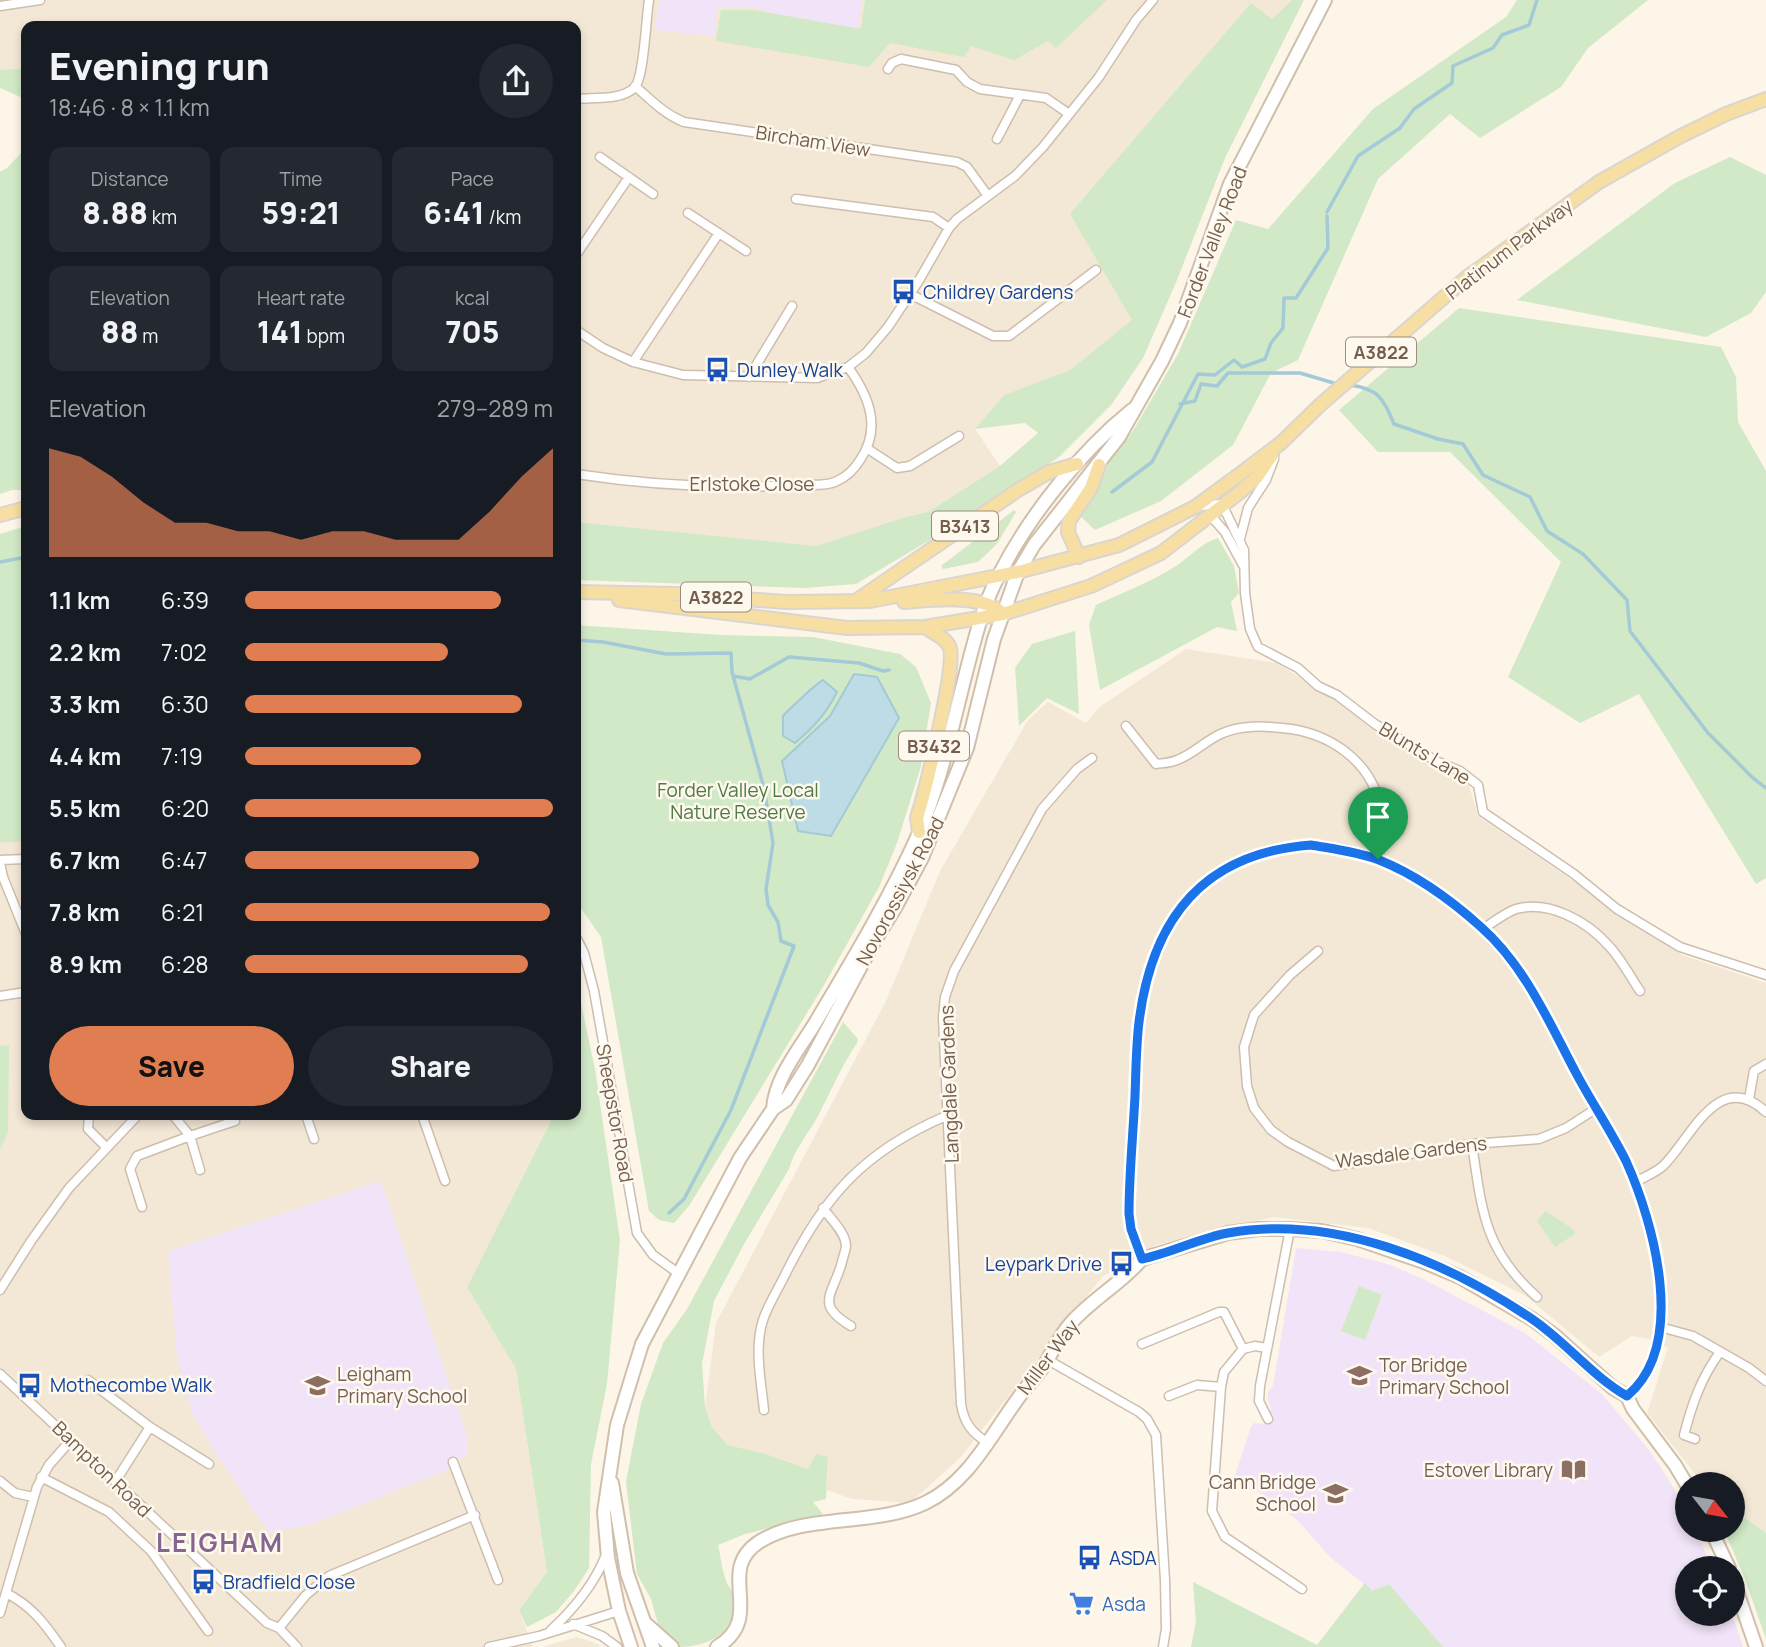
<!DOCTYPE html>
<html lang="en">
<head>
<meta charset="utf-8">
<style>
	:root { --surface:#171b24; --page:#242831; --text:#f1f3f6; --muted:#9ea1a6; --accent:#e07e52 }
	body { margin:0; font-family:Manrope,sans-serif; background:var(--page); color:var(--text); height:100vh; display:flex; flex-direction:column; font-size:26px; white-space:nowrap }
	* { box-sizing:border-box; margin:0 }
	p { font-size:23px; color:var(--muted) }
	.icon { flex:none; width:38px; height:38px; fill:none; stroke:currentColor; stroke-width:2; stroke-linecap:round; stroke-linejoin:round }
	.map { position:relative; flex:1; overflow:hidden }
	.drawer { position:absolute; left:21px; top:21px; width:560px; height:1099px; display:flex; flex-direction:column; background:var(--surface); border-radius:14px; box-shadow:0 4px 10px #0003 }
	.drawer>* { flex:none }
	.needle { width:46px; rotate:121deg }
	.fabs { position:absolute; left:1675px; top:1472px; display:grid; gap:14px }
	.fabs a { display:grid; place-items:center; width:70px; height:70px; border-radius:50%; background:var(--surface); box-shadow:0 4px 10px #0003; font-size:35px }
	.pin { position:absolute; display:grid; place-items:center; width:60px; height:60px; color:#fff; margin:-72px -30px; border-radius:50% 50% 50% 0; rotate:-45deg; box-shadow:0 0 7px #0007 }
	.pin .icon { rotate:45deg }
	.round { display:grid; place-items:center; flex:none; width:74px; height:74px; border-radius:37px; background:var(--page) }
	.overview { display:flex; align-items:center; justify-content:space-between; height:119px; padding:0 28px }
	h1 { font-size:38px; font-weight:800; line-height:52px }
	.figures { display:grid; grid-template-columns:repeat(3,1fr); gap:10px; height:119px; padding:7px 28px }
	.figures div { display:grid; align-content:center; border-radius:14px; background:var(--page); text-align:center }
	.figures b { font-size:30px; font-weight:800 }
	.figures small { font-size:19px; font-weight:400 }
	.figures p { font-size:19px }
	.chart { height:196px; padding:14px 28px }
	.chart p { display:flex; justify-content:space-between }
	.chart svg { width:100%; height:126px; margin-top:7px; fill:var(--accent); opacity:.7 }
	.cta { display:flex; gap:14px; margin-top:auto; padding:14px 28px }
	.cta a { flex:1; height:80px; border-radius:42px; background:var(--accent); color:#111; font-size:28px; font-weight:800; line-height:80px; text-align:center }
	.cta a+a { background:var(--page); color:var(--text) }
	ul { padding:0 28px; list-style:none; font-size:23px }
	li { display:grid; grid-template-columns:112px 84px 1fr; align-items:center; height:52px }
	li i { height:18px; border-radius:9px; background:var(--accent) }
	.map>svg:first-child { display:block }
</style>
</head>
<body>
<div class="map">
<svg width="1766" height="1647" viewBox="0 0 1766 1647">
	<rect width="100%" height="100%" fill="#fcf5e8"/>
	<path fill="#f3e8d6" d="M0,0H1292L1272,19L1251,4L1071,214L1133,320L1070,370L1004,395L975,429L1000,466L928,512L902,518L816,546L576,522V26H26V68L0,70Z
		M1186,649L1277,663L1469,785L1478,816L1682,955L1766,983V1533L1733,1509L1732,1484H1703L1647,1413L1668,1348L1650,1339L1632,1336L1599,1357L1526,1296L1445,1256L1368,1228L1273,1217L1156,1245L1102,1277L960,1458L910,1503L852,1499L827,1490L828,1458L808,1469L766,1454L728,1445L712,1427L705,1407L716,1323L886,1001L940,871L1028,720L1048,702L1086,723L1101,706Z
		M0,842H26V1115H554L467,1287L516,1369L547,1572L519,1610L533,1647H0Z
		M577,1637L598,1644L600,1647H542Z"/>
	<path fill="#f2e4f8" d="M660,0H862L858,30L793,19L751,7H717L714,36L654,30Z
		M381,1181L467,1436L468,1455L447,1463L450,1469L315,1523L269,1533L215,1452L192,1413L177,1356L168,1251Z
		M1296,1248L1341,1252L1391,1265L1425,1280L1525,1333L1602,1394L1649,1450L1672,1485L1687,1514V1530H1695L1713,1568H1687V1614H1732L1743,1647H1191L1196,1621L1193,1582L1317,1645L1364,1584L1331,1558L1297,1520L1235,1475L1251,1427L1254,1423L1264,1424L1271,1408L1268,1401V1392L1273,1386Z"/>
	<path fill="#d1e9c6" d="M865,0H1107L1056,48L1048,41L1014,60L971,46L964,57L890,43L869,67L716,41L721,10H753L861,29Z
		M1292,0H1304L1225,158L1177,280L1143,358L1112,404L1059,457L982,509L856,584L804,588L576,580V522L816,546L902,518L928,512L1000,466L1038,433L1025,423L975,429L1004,395L1070,370L1132,320L1070,214L1251,3L1272,19Z
		M1517,0H1648L1588,48L1561,87L1480,138L1450,114L1378,179L1298,360L1271,373L1233,445L1161,501L1095,530L1072,508L1133,431L1178,354L1236,220L1268,229L1373,109L1506,17Z
		M26,68V125L25,99L0,88V70Z
		M26,148V490H12L0,494V172L7,168Z
		M1730,157L1766,175V292L1751,313L1706,337L1517,300L1675,183Z
		M1459,308L1721,347L1736,377L1738,422L1766,471V878L1756,884L1639,694L1580,723L1508,677L1561,562L1450,452H1378L1339,410Z
		M1014,510L1016,512L997,544L978,562L943,569L941,566Z
		M26,526V842H0V534Z
		M1218,538L1234,566L1239,593L1231,602L1237,631L1217,627L1100,690L1089,625L1096,605C1122,593 1151,582 1176,566C1191,556 1201,543 1218,538Z
		M576,625L720,635L813,637L900,654L916,667L931,703L921,766L897,843L879,887L824,985L689,1206L674,1223L659,1220L649,1211L601,937L576,901Z
		M1075,631L1079,714L1047,698L1019,726L1015,668L1032,644Z
		M576,980L595,1069L620,1240L607,1384L591,1464L589,1568L574,1591L556,1612L527,1627L519,1610L547,1572L516,1369L467,1287L554,1115H576Z
		M843,1022L858,1039L857,1043C841,1067 831,1091 818,1116C809,1133 794,1149 789,1169L744,1244L714,1301L702,1364L705,1407L712,1427L728,1445L766,1454L808,1469L816,1454L828,1457L826,1499L813,1502L823,1514L745,1534L718,1545C721,1557 722,1572 727,1583C729,1588 734,1592 735,1597C737,1602 735,1609 733,1614C725,1640 701,1647 676,1647L660,1631L651,1599L637,1574L626,1482L641,1404L663,1343L687,1309Z
		M9,1045L8,1133L0,1149V1046Z
		M1545,1211L1573,1229L1575,1234L1555,1247L1537,1221Z
		M1359,1286L1382,1295L1365,1340L1341,1331Z
		M1733,1509L1766,1533V1639L1745,1579L1724,1530H1732Z
		M1193,1582L1317,1645L1365,1583L1372,1591L1389,1584L1443,1647H1191L1196,1621Z"/>
	<path fill="#bddce5" stroke="#a3cad6" stroke-width="2" d="M854,674L877,677L899,718L831,836L798,831L782,761L830,716Z
		M823,680L837,692C826,714 814,727 795,743L783,736V716C787,711 817,683 823,680Z"/>
	<g fill="none" stroke-linecap="round" stroke-linejoin="round">
		<path stroke="#a3cad6" stroke-width="3.5" d="M1327,212L1358,156L1400,128L1414,109L1452,83L1453,66L1493,48L1502,35L1529,25L1537,0
			M1349,385C1378,388 1384,399 1394,424L1438,439L1463,444L1483,475L1530,497L1547,531L1583,554L1627,600L1630,631L1708,733L1753,778L1766,788
			M1180,404L1195,401L1201,384L1217,386L1228,373H1300L1337,384
			M1112,492L1152,462L1198,374L1215,375L1234,360L1242,367L1265,359L1271,343L1283,328L1284,298H1296L1328,248L1327,216
			M0,562L26,557
			M576,640L603,642L666,654L731,653L732,672L764,788L773,843L766,889L768,905L778,922L781,941L794,946L731,1110L684,1199L669,1213
			M733,676L750,679L789,657L859,663L883,671L889,670"/>
		<defs>
			<path id="street" d="M0,6L40,0
				M888,69L892,63L901,59L956,70L967,82L980,89L1046,98L1069,114
				M635,86C651,100 664,114 684,122L957,162L967,167L988,196
				M576,99C593,97 622,101 635,87C644,77 646,18 649,0
				M997,139L1020,95
				M600,157L653,194
				M796,199L933,217L949,228
				M688,213L746,251
				M576,255L629,177
				M910,294L993,336H1009L1096,270
				M576,330L603,348L633,362L683,375L817,378L848,367L866,353L888,327L918,282L949,228L957,219L1015,176L1043,147L1099,77L1136,20L1153,0
				M633,362L719,233
				M749,377L792,306
				M868,449L897,468L910,466L959,436
				M576,474C648,485 722,489 795,485C807,484 826,487 837,481C848,476 854,470 860,460C882,428 869,396 848,367
				M1200,506L1222,504L1244,550L1245,593L1250,629L1258,647L1298,668L1318,686L1337,695L1375,724L1436,761L1460,771L1478,785L1483,812L1574,874L1617,909L1680,947L1766,975
				M1210,515L1225,532L1243,565
				M1240,539L1248,508L1266,480L1274,459
				M1126,726L1156,764C1163,763 1171,763 1177,760C1194,754 1207,739 1223,733C1242,725 1263,726 1282,728C1329,732 1373,761 1381,811C1383,827 1380,843 1378,859
				M0,860L26,859
				M0,863L3,877L26,934
				M1483,929C1493,922 1505,913 1516,909C1549,900 1587,921 1609,946C1621,959 1630,976 1640,991
				M576,937L584,953L594,991L637,1233L653,1255L678,1273
				M1318,951L1290,975L1254,1015L1244,1047L1247,1086L1254,1108L1271,1130L1288,1142L1334,1166L1472,1144L1539,1139L1566,1128L1597,1108
				M0,996L26,992
				M1749,1099L1754,1071L1766,1064
				M89,1115L88,1129L106,1147
				M306,1115L314,1139
				M422,1115L445,1181
				M1472,1144C1482,1211 1484,1250 1537,1297
				M200,1170L190,1136L235,1121
				M1634,1183C1644,1177 1655,1173 1663,1166C1691,1139 1718,1067 1766,1112
				M142,1207L130,1169L137,1156L190,1136L173,1115
				M823,1208C830,1218 845,1232 846,1245C846,1250 843,1257 842,1262C833,1295 814,1304 851,1326
				M1142,1259L1131,1229L1129,1214C1129,1180 1133,1147 1134,1113C1136,1066 1135,1017 1150,972C1169,915 1196,879 1252,856C1345,817 1455,890 1510,961C1538,995 1555,1035 1576,1074C1592,1103 1611,1131 1626,1162C1654,1224 1688,1345 1627,1396
				M0,1290L31,1241L69,1188L138,1115
				M1660,1327L1693,1336L1749,1368L1766,1381
				M1142,1344L1219,1312H1224L1243,1349
				M1267,1348L1255,1346L1243,1349L1224,1372L1221,1387L1212,1511L1225,1537L1302,1589
				M1048,1360L1139,1412L1147,1419L1156,1435L1165,1580L1166,1629L1163,1647
				M0,1374L267,1623L279,1628L297,1647
				M88,1380L150,1427L209,1464
				M1169,1396L1197,1385L1221,1387
				M764,1410C761,1381 754,1348 763,1320C768,1305 777,1291 784,1277C823,1197 864,1151 946,1116
				M1268,1419L1259,1401L1260,1386L1290,1229
				M1695,1439L1684,1435C1692,1404 1701,1378 1720,1352
				M988,1443C972,1433 964,1423 961,1404L943,1017L945,997L954,971L1042,809L1077,769L1092,758
				M453,1462L498,1580
				M41,1477L109,1512L151,1551L208,1631
				M0,1481L15,1493L33,1497
				M115,1482L150,1427
				M6,1593C32,1606 45,1624 61,1647
				M0,1613L37,1487L49,1465L71,1440
				M573,1624L602,1636L617,1647
				M279,1628L306,1595L329,1576L475,1515
				M550,1631C574,1609 594,1585 606,1555
				M489,1647L539,1636L619,1611"/>
			<path id="secondary" d="M773,1109C775,1077 801,1047 817,1020C853,959 890,898 919,833C942,779 953,722 968,665C976,634 984,603 999,575C1029,516 1080,452 1132,410
				M612,1483L627,1573L653,1647
				M1711,1530L1729,1568
				M1732,1577L1756,1647
				M645,1623L672,1647
				M631,1647L619,1611L608,1558L604,1512L617,1425L642,1344L740,1158L773,1109L786,1100L808,1065L875,940L895,908L922,858L967,748L994,639L1018,572L1034,545L1119,437L1162,361L1180,323L1230,184L1325,0
				M717,1647C767,1617 714,1571 759,1542C804,1513 875,1527 925,1503C969,1482 991,1435 1019,1397C1028,1384 1041,1372 1048,1359C1055,1346 1061,1334 1071,1323C1092,1299 1122,1283 1142,1259L1228,1233L1259,1229H1290L1322,1231L1357,1239L1424,1262L1460,1277L1532,1319L1554,1335L1613,1388L1627,1396L1633,1409L1675,1465L1687,1485"/>
			<path id="primary" d="M0,515L26,508
				M1079,557L1068,532L1069,521L1091,488L1099,465
				M576,592L675,594L786,602L870,601L1018,572L1119,545L1195,507L1240,474L1281,443L1320,405L1466,278L1599,182L1679,137L1726,114L1766,99
				M619,600L847,628L925,627L1003,614L1091,586L1161,553L1239,493L1257,477L1272,455
				M857,600L1018,490L1049,472L1077,464
				M904,602C931,600 983,593 1003,614
				M919,832L917,818C925,792 956,668 950,648C947,638 933,633 925,627"/>
		</defs>
		<use href="#street" stroke="#cdbeae" stroke-width="11"/>
		<use href="#secondary" stroke="#d0bfab" stroke-width="16"/>
		<use href="#primary" stroke="#dbd5d1" stroke-width="16"/>
		<use href="#street" stroke="#fff" stroke-width="8"/>
		<use href="#secondary" stroke="#fff" stroke-width="12"/>
		<use href="#primary" stroke="#f7dfa3" stroke-width="12"/>
	</g>
	<g fill="none" stroke-linecap="round" stroke-linejoin="round">
		<defs>
			<path id="route" d="M1311,845C1334,849 1358,852 1379,860C1417,875 1451,900 1481,927C1525,966 1549,1022 1576,1073C1592,1103 1611,1131 1626,1161C1654,1223 1688,1345 1627,1396C1592,1376 1566,1342 1532,1319C1446,1261 1334,1214 1228,1233C1199,1238 1172,1253 1142,1259L1131,1229L1129,1214C1129,1175 1133,1136 1135,1096C1136,1072 1136,1046 1139,1022C1152,918 1204,853 1311,845Z"/>
		</defs>
		<use href="#route" stroke="#fff" stroke-width="14"/>
		<use href="#route" stroke="#1a73e8" stroke-width="9"/>
	</g>
	<defs>
		<symbol id="bus-bare" viewBox="-9 -9 18 18"><path d="M-5-6H5V4H4V6H2V4H-2V6H-4V4H-5ZM-3.5-4V0h7V-4ZM-3.5 1.2v1.5H-2V1.2ZM2 1.2v1.5H3.5V1.2Z" fill="#1a4fb4" stroke="#fef9ee" stroke-width="2.5" paint-order="stroke"/></symbol>
		<symbol id="school-bare" viewBox="-9 -9 18 18"><path d="M0-5L7-2L0 1L-7-2ZM-4 1L0 2.5L4 1V4Q0 6-4 4Z" fill="#8d6e63" stroke="#fef9ee" stroke-width="2.5" paint-order="stroke"/></symbol>
		<symbol id="library-bare" viewBox="-9 -9 18 18"><path d="M-6-4Q-3-5.5-.7-3.5V5Q-3 3-6 4ZM6-4Q3-5.5 .7-3.5V5Q3 3 6 4Z" fill="#8d6e63" stroke="#fef9ee" stroke-width="2.5" paint-order="stroke"/></symbol>
		<symbol id="supermarket-bare" viewBox="-9 -9 18 18"><path d="M-6-5.5h2.5l.6 2H6L4.5 2H-2.5L-4.4-4H-6ZM-1.5 3.2a1.3 1.3 0 1 0 .1 0ZM3 3.2a1.3 1.3 0 1 0 .1 0Z" fill="#3f7fe0" stroke="#fef9ee" stroke-width="2.5" paint-order="stroke"/></symbol>
	</defs>
	<g fill-rule="evenodd">
		<use href="#bus-bare" x="886" y="274" width="35" height="35"/>
		<use href="#bus-bare" x="700" y="352" width="35" height="35"/>
		<use href="#bus-bare" x="1104" y="1246" width="35" height="35"/>
		<use href="#school-bare" x="1342" y="1358" width="35" height="35"/>
		<use href="#bus-bare" x="12" y="1368" width="35" height="35"/>
		<use href="#school-bare" x="300" y="1368" width="35" height="35"/>
		<use href="#library-bare" x="1556" y="1452" width="35" height="35"/>
		<use href="#school-bare" x="1318" y="1476" width="35" height="35"/>
		<use href="#bus-bare" x="1072" y="1540" width="35" height="35"/>
		<use href="#bus-bare" x="186" y="1564" width="35" height="35"/>
		<use href="#supermarket-bare" x="1064" y="1586" width="35" height="35"/>
	</g>
	<g text-anchor="middle" dominant-baseline="central" stroke-width="5" stroke-linejoin="round" paint-order="stroke">
		<g fill="#fef9ee" stroke="#9e8c7d" stroke-width="2">
			<rect x="1346" y="337.5" width="70" height="29" rx="5"/>
			<rect x="932" y="511.5" width="66" height="29" rx="5"/>
			<rect x="681" y="582.5" width="70" height="29" rx="5"/>
			<rect x="899" y="731.5" width="70" height="29" rx="5"/>
		</g>
		<g font-size="18" font-weight="bold" fill="#755e4d">
			<text x="1381" y="352">A3822</text>
			<text x="965" y="526">B3413</text>
			<text x="716" y="597">A3822</text>
			<text x="934" y="746">B3432</text>
		</g>
		<g font-size="19" fill="#755e4d" stroke="#fef9ee">
			<text transform="translate(813 141) rotate(9)">Bircham View</text>
			<text transform="translate(1212 242) rotate(-69)">Forder Valley Road</text>
			<text transform="translate(1509 249) rotate(-37)">Platinum Parkway</text>
			<text x="752" y="484">Erlstoke Close</text>
			<text transform="translate(1425 753) rotate(31)">Blunts Lane</text>
			<text transform="translate(900 891) rotate(-62)">Novorossiysk Road</text>
			<text transform="translate(949 1084) rotate(-92)">Langdale Gardens</text>
			<text transform="translate(615 1113) rotate(80)">Sheepstor Road</text>
			<text transform="translate(1411 1152) rotate(-7)">Wasdale Gardens</text>
			<text transform="translate(1048 1357) rotate(-53)">Miller Way</text>
			<text transform="translate(102 1469) rotate(44)">Bampton Road</text>
		</g>
		<g font-size="19" fill="#164399" stroke="#fef9ee" text-anchor="start">
			<text x="923" y="292">Childrey Gardens</text>
			<text x="737" y="370">Dunley Walk</text>
			<text x="1102" y="1264" text-anchor="end">Leypark Drive</text>
			<text x="50" y="1385">Mothecombe Walk</text>
			<text x="1109" y="1558">ASDA</text>
			<text x="223" y="1582">Bradfield Close</text>
		</g>
		<g font-size="19" fill="#507a45" stroke="#fef9ee">
			<text x="738" y="790">Forder Valley Local<tspan x="738" dy="22">Nature Reserve</tspan></text>
		</g>
		<g font-size="19" fill="#785e54" stroke="#fef9ee" text-anchor="start">
			<text x="1379" y="1365">Tor Bridge<tspan x="1379" dy="22">Primary School</tspan></text>
			<text x="337" y="1374">Leigham<tspan x="337" dy="22">Primary School</tspan></text>
			<text x="1553" y="1470" text-anchor="end">Estover Library</text>
			<text x="1316" y="1482" text-anchor="end">Cann Bridge<tspan x="1316" dy="22">School</tspan></text>
		</g>
		<g font-size="19" fill="#366cbe" stroke="#fef9ee" text-anchor="start">
			<text x="1102" y="1604">Asda</text>
		</g>
		<g font-size="26" font-weight="bold" letter-spacing="2" fill="#866591" stroke="#fef9ee">
			<text x="220" y="1542">LEIGHAM</text>
		</g>
	</g>
</svg>
<div class="fabs">
<a><svg class="needle" viewBox="-14 -14 28 28"><path d="M0-13l5 13h-10z" fill="#e53935"/><path d="M0 13l5-13h-10z" fill="#9ea1a6"/></svg></a>
<a><svg class="icon" aria-label="locate" viewBox="0 0 24 24"><circle cx="12" cy="12" r="6"/><path d="M12 2v4M12 18v4M2 12h4M18 12h4"/></svg></a>
</div>
<div class="pin" style="left:1378px;top:859px;background:#1e9e55"><svg class="icon" aria-label="arrive" viewBox="0 0 24 24"><path d="M6 21V4h12l-3 4 3 4H6"/></svg></div>
<section class="drawer">
<div class="overview"><div><h1>Evening run</h1><p>18:46 · 8 × 1.1 km</p></div><a class="round"><svg class="icon" aria-label="share" viewBox="0 0 24 24"><path d="M12 15V3M7 8l5-5 5 5M5 13v7h14v-7"/></svg></a></div>
<div class="figures">
<div><p>Distance</p><b>8.88<small> km</small></b></div>
<div><p>Time</p><b>59:21</b></div>
<div><p>Pace</p><b>6:41<small> /km</small></b></div>
</div>
<div class="figures">
<div><p>Elevation</p><b>88<small> m</small></b></div>
<div><p>Heart rate</p><b>141<small> bpm</small></b></div>
<div><p>kcal</p><b>705</b></div>
</div>
<div class="chart"><p><span>Elevation</span>279–289 m</p>
<svg viewBox="0 0 160 44" preserveAspectRatio="none"><path d="M0 44V6L10 9L20 16L30 25L40 32L50 32L60 35L70 35L80 38L90 35L100 35L110 38L120 38L130 38L140 28L150 16L160 6V44z"/></svg>
</div>
<ul>
<li><b>1.1 km</b>6:39<i style="width:83%"></i></li>
<li><b>2.2 km</b>7:02<i style="width:66%"></i></li>
<li><b>3.3 km</b>6:30<i style="width:90%"></i></li>
<li><b>4.4 km</b>7:19<i style="width:57%"></i></li>
<li><b>5.5 km</b>6:20<i style="width:100%"></i></li>
<li><b>6.7 km</b>6:47<i style="width:76%"></i></li>
<li><b>7.8 km</b>6:21<i style="width:99%"></i></li>
<li><b>8.9 km</b>6:28<i style="width:92%"></i></li>
</ul>
<div class="cta"><a>Save</a><a>Share</a></div>
</section>
</div>
</body>
</html>
